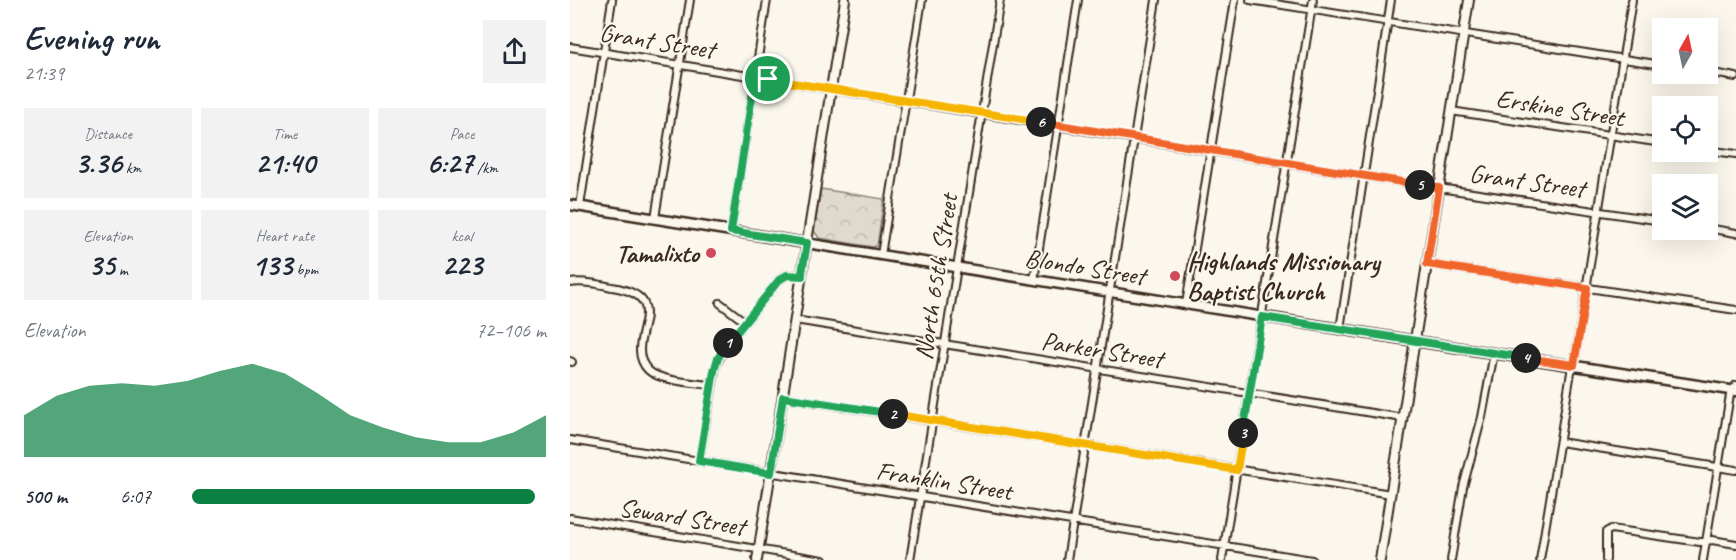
<!DOCTYPE html>
<html lang="en">
<head>
<meta charset="utf-8">
<style>
	:root { --surface:#fff; --page:#f2f2f3; --text:#1f2937; --muted:#747a83; --accent:#0b8043 }
	body { margin:0; font-family:Caveat,sans-serif; background:var(--page); color:var(--text); height:100vh; display:flex; flex-direction:column; font-size:22px; white-space:nowrap }
	* { box-sizing:border-box; margin:0 }
	p { font-size:20px; color:var(--muted) }
	.icon { flex:none; width:33px; height:33px; fill:none; stroke:currentColor; stroke-width:2; stroke-linecap:round; stroke-linejoin:round }
	.map { position:relative; flex:1; overflow:hidden }
	.sheet { display:flex; flex-direction:column; background:var(--surface); width:570px }
	.sheet>* { flex:none }
	.needle { width:39px; rotate:9deg }
	.fabs { position:absolute; left:1082px; top:18px; display:grid; gap:12px }
	.fabs a { display:grid; place-items:center; width:66px; height:66px; border-radius:0px; background:var(--surface); box-shadow:0 6px 24px #0002; font-size:30px }
	.pin { position:absolute; display:grid; place-items:center; width:51px; height:51px; color:#fff; margin:-26px; border:3px solid #fff; border-radius:50%; box-shadow:0 2px 6px #0007 }
	.km { position:absolute; width:30px; height:30px; margin:-15px; border-radius:50%; background:#222; color:#fff; font-size:16px; line-height:30px; text-align:center }
	.round { display:grid; place-items:center; flex:none; width:63px; height:63px; border-radius:0px; background:var(--page) }
	.overview { display:flex; align-items:center; justify-content:space-between; height:102px; padding:0 24px }
	h1 { font-size:33px; font-weight:600; line-height:45px }
	.metrics { display:grid; grid-template-columns:repeat(3,1fr); gap:9px; height:102px; padding:6px 24px }
	.metrics div { display:grid; align-content:center; border-radius:0px; background:var(--page); text-align:center }
	.metrics b { font-size:30px; font-weight:600 }
	.metrics small { font-size:16px; font-weight:400 }
	.metrics p { font-size:16px }
	.chart { height:168px; padding:12px 24px }
	.chart p { display:flex; justify-content:space-between }
	.chart svg { width:100%; height:108px; margin-top:6px; fill:var(--accent); opacity:.7 }
	ul { padding:0 24px; list-style:none; font-size:20px }
	li { display:grid; grid-template-columns:96px 72px 1fr; align-items:center; height:45px }
	li i { height:15px; border-radius:8px; background:var(--accent) }
	main { display:flex; flex:1; min-height:0 }
	.map>svg:first-child { display:block }
</style>
</head>
<body>
<main>
<section class="sheet">
<div class="overview"><div><h1>Evening run</h1><p>21:39</p></div><a class="round"><svg class="icon" aria-label="share" viewBox="0 0 24 24"><path d="M12 15V3M7 8l5-5 5 5M5 13v7h14v-7"/></svg></a></div>
<div class="metrics">
<div><p>Distance</p><b>3.36<small> km</small></b></div>
<div><p>Time</p><b>21:40</b></div>
<div><p>Pace</p><b>6:27<small> /km</small></b></div>
</div>
<div class="metrics">
<div><p>Elevation</p><b>35<small> m</small></b></div>
<div><p>Heart rate</p><b>133<small> bpm</small></b></div>
<div><p>kcal</p><b>223</b></div>
</div>
<div class="chart"><p><span>Elevation</span>72–106 m</p>
<svg viewBox="0 0 160 44" preserveAspectRatio="none"><path d="M0 44V27L10 19L20 15L30 14L40 15L50 13L60 9L70 6L80 10L90 18L100 27L110 32L120 36L130 38L140 38L150 34L160 27V44z"/></svg>
</div>
<ul>
<li><b>500 m</b>6:07<i style="width:97%"></i></li>
</ul>
</section>
<div class="map">
<svg width="1166" height="560" viewBox="0 0 1166 560">
	<defs>
		<pattern id="forest-crowns" width="20" height="18" patternUnits="userSpaceOnUse" patternTransform="scale(1.5)"><rect width="20" height="18" fill="#dfd9ce"/><path d="M2 6a3 3 0 1 1 6 0M12 15a3 3 0 1 1 6 0" fill="none" stroke="#c0bab0"/></pattern>
	</defs>
	<rect width="100%" height="100%" fill="#fbf7ec"/>
	<filter id="ink" filterUnits="userSpaceOnUse"><feTurbulence type="fractalNoise" baseFrequency=".0167" numOctaves="2"/><feDisplacementMap in="SourceGraphic" scale="12" xChannelSelector="R" yChannelSelector="G"/><feConvolveMatrix kernelMatrix="1 2 1 2 8 2 1 2 1" color-interpolation-filters="sRGB"/></filter>
	<g filter="url(#ink)">
		<path fill="url(#forest-crowns)" stroke="#8d8276" stroke-width="1.5" d="M251,189L314,199L307,246L302,247L249,238L244,231Z"/>
		<g fill="none" stroke-linecap="round" stroke-linejoin="round">
			<defs>
				<path id="minor" d="M680,0L1092,65
					M0,47L869,188L1092,221
					M1137,72L1166,77
					M881,111L1092,143
					M1137,150L1166,154
					M10,206L42,0
					M85,218L120,0
					M1137,228L1166,233
					M161,231L197,0
					M311,255L352,0
					M857,264L1166,310
					M464,280L508,0
					M0,283C14,281 28,284 42,287C110,298 50,341 78,370C89,381 124,383 141,385
					M150,303L175,322
					M616,304L665,0
					M225,320L833,418
					M770,329L821,0
					M0,361L2,362
					M213,397L821,494
					M0,440L742,560
					M990,442L1166,470
					M129,461L146,365L155,347L209,280L217,275H232
					M0,518L253,560
					M340,560L430,0
					M497,560L586,0
					M652,560L743,0
					M881,560L893,487L912,417L924,353
					M970,560L1001,372L1005,359L1062,0
					M1036,560V532L1041,529L1130,542L1142,540L1166,544
					M1133,560L1160,395L1166,385"/>
				<path id="tertiary" d="M187,560L275,0
					M810,560L899,0"/>
				<path id="secondary" d="M0,205L807,335L1166,391"/>
			</defs>
			<use href="#minor" stroke="#3b2a1e" stroke-width="10"/>
			<use href="#tertiary" stroke="#3b2a1e" stroke-width="12"/>
			<use href="#secondary" stroke="#3b2a1e" stroke-width="13"/>
			<use href="#minor" stroke="#fbf7ec" stroke-width="6"/>
			<use href="#tertiary" stroke="#fbf7ec" stroke-width="8"/>
			<use href="#secondary" stroke="#fbf7ec" stroke-width="8"/>
		</g>
	</g>
	<g fill="none" stroke-linecap="round" stroke-linejoin="round" filter="url(#ink)">
		<defs>
			<path id="split-1" d="M158,343L209,280L217,275L232,276V273L237,243L161,231L185,77L198,79"/>
			<path id="split-2" d="M158,343L148,358L144,371L129,461L201,473L213,397L323,414"/>
			<path id="split-3" d="M323,414L667,470L673,433"/>
			<path id="split-4" d="M673,433L692,317L956,358"/>
			<path id="split-5" d="M850,185L869,188L857,264L1017,288L1004,365L956,358"/>
			<path id="split-6" d="M471,122L850,185"/>
			<path id="split-7" d="M198,79L471,122"/>
		</defs>
		<use href="#split-1" stroke="#fff" stroke-width="12"/>
		<use href="#split-2" stroke="#fff" stroke-width="12"/>
		<use href="#split-3" stroke="#fff" stroke-width="12"/>
		<use href="#split-4" stroke="#fff" stroke-width="12"/>
		<use href="#split-5" stroke="#fff" stroke-width="12"/>
		<use href="#split-6" stroke="#fff" stroke-width="12"/>
		<use href="#split-7" stroke="#fff" stroke-width="12"/>
		<use href="#split-1" stroke="#22a559" stroke-width="8"/>
		<use href="#split-2" stroke="#22a559" stroke-width="8"/>
		<use href="#split-3" stroke="#f5b400" stroke-width="8"/>
		<use href="#split-4" stroke="#22a559" stroke-width="8"/>
		<use href="#split-5" stroke="#f0652b" stroke-width="8"/>
		<use href="#split-6" stroke="#f0652b" stroke-width="8"/>
		<use href="#split-7" stroke="#f5b400" stroke-width="8"/>
	</g>
	<g fill="#d1495b" stroke="#fbf7ec" stroke-width="2">
		<circle cx="141" cy="253" r="6"/>
		<circle cx="605" cy="276" r="6"/>
	</g>
	<g text-anchor="middle" dominant-baseline="central" stroke-width="4.5" stroke-linejoin="round" paint-order="stroke">
		<g font-size="26" fill="#3b2a1e" stroke="#fbf7ec">
			<text transform="translate(87 41) rotate(9)">Grant Street</text>
			<text transform="translate(990 108) rotate(9)">Erskine Street</text>
			<text transform="translate(957 181) rotate(8)">Grant Street</text>
			<text transform="translate(515 267) rotate(9)">Blondo Street</text>
			<text transform="translate(366 277) rotate(-81)">North 65th Street</text>
			<text transform="translate(532 350) rotate(9)">Parker Street</text>
			<text transform="translate(374 481) rotate(9)">Franklin Street</text>
			<text transform="translate(112 517) rotate(9)">Seward Street</text>
		</g>
		<g font-size="26" font-weight="bold" fill="#3b2a1e" stroke="#fbf7ec" text-anchor="end">
			<text x="129" y="253">Tamalixto</text>
			<text x="617" y="261" text-anchor="start">Highlands Missionary<tspan x="617" dy="30">Baptist Church</tspan></text>
		</g>
	</g>
</svg>
<div class="fabs">
<a><svg class="needle" viewBox="-14 -14 28 28"><path d="M0-13l5 13h-10z" fill="#e53935"/><path d="M0 13l5-13h-10z" fill="#747a83"/></svg></a>
<a><svg class="icon" aria-label="locate" viewBox="0 0 24 24"><circle cx="12" cy="12" r="6"/><path d="M12 2v4M12 18v4M2 12h4M18 12h4"/></svg></a>
<a><svg class="icon" aria-label="layers" viewBox="0 0 24 24"><path d="M12 4l9 5-9 5-9-5zM3 14l9 5 9-5"/></svg></a>
</div>
<div class="pin" style="left:198px;top:79px;background:#1e9e55"><svg class="icon" aria-label="arrive" viewBox="0 0 24 24"><path d="M6 21V4h12l-3 4 3 4H6"/></svg></div>
<b class="km" style="left:158px;top:343px">1</b>
<b class="km" style="left:323px;top:414px">2</b>
<b class="km" style="left:673px;top:433px">3</b>
<b class="km" style="left:956px;top:358px">4</b>
<b class="km" style="left:850px;top:185px">5</b>
<b class="km" style="left:471px;top:122px">6</b>
</div>
</main>
</body>
</html>
